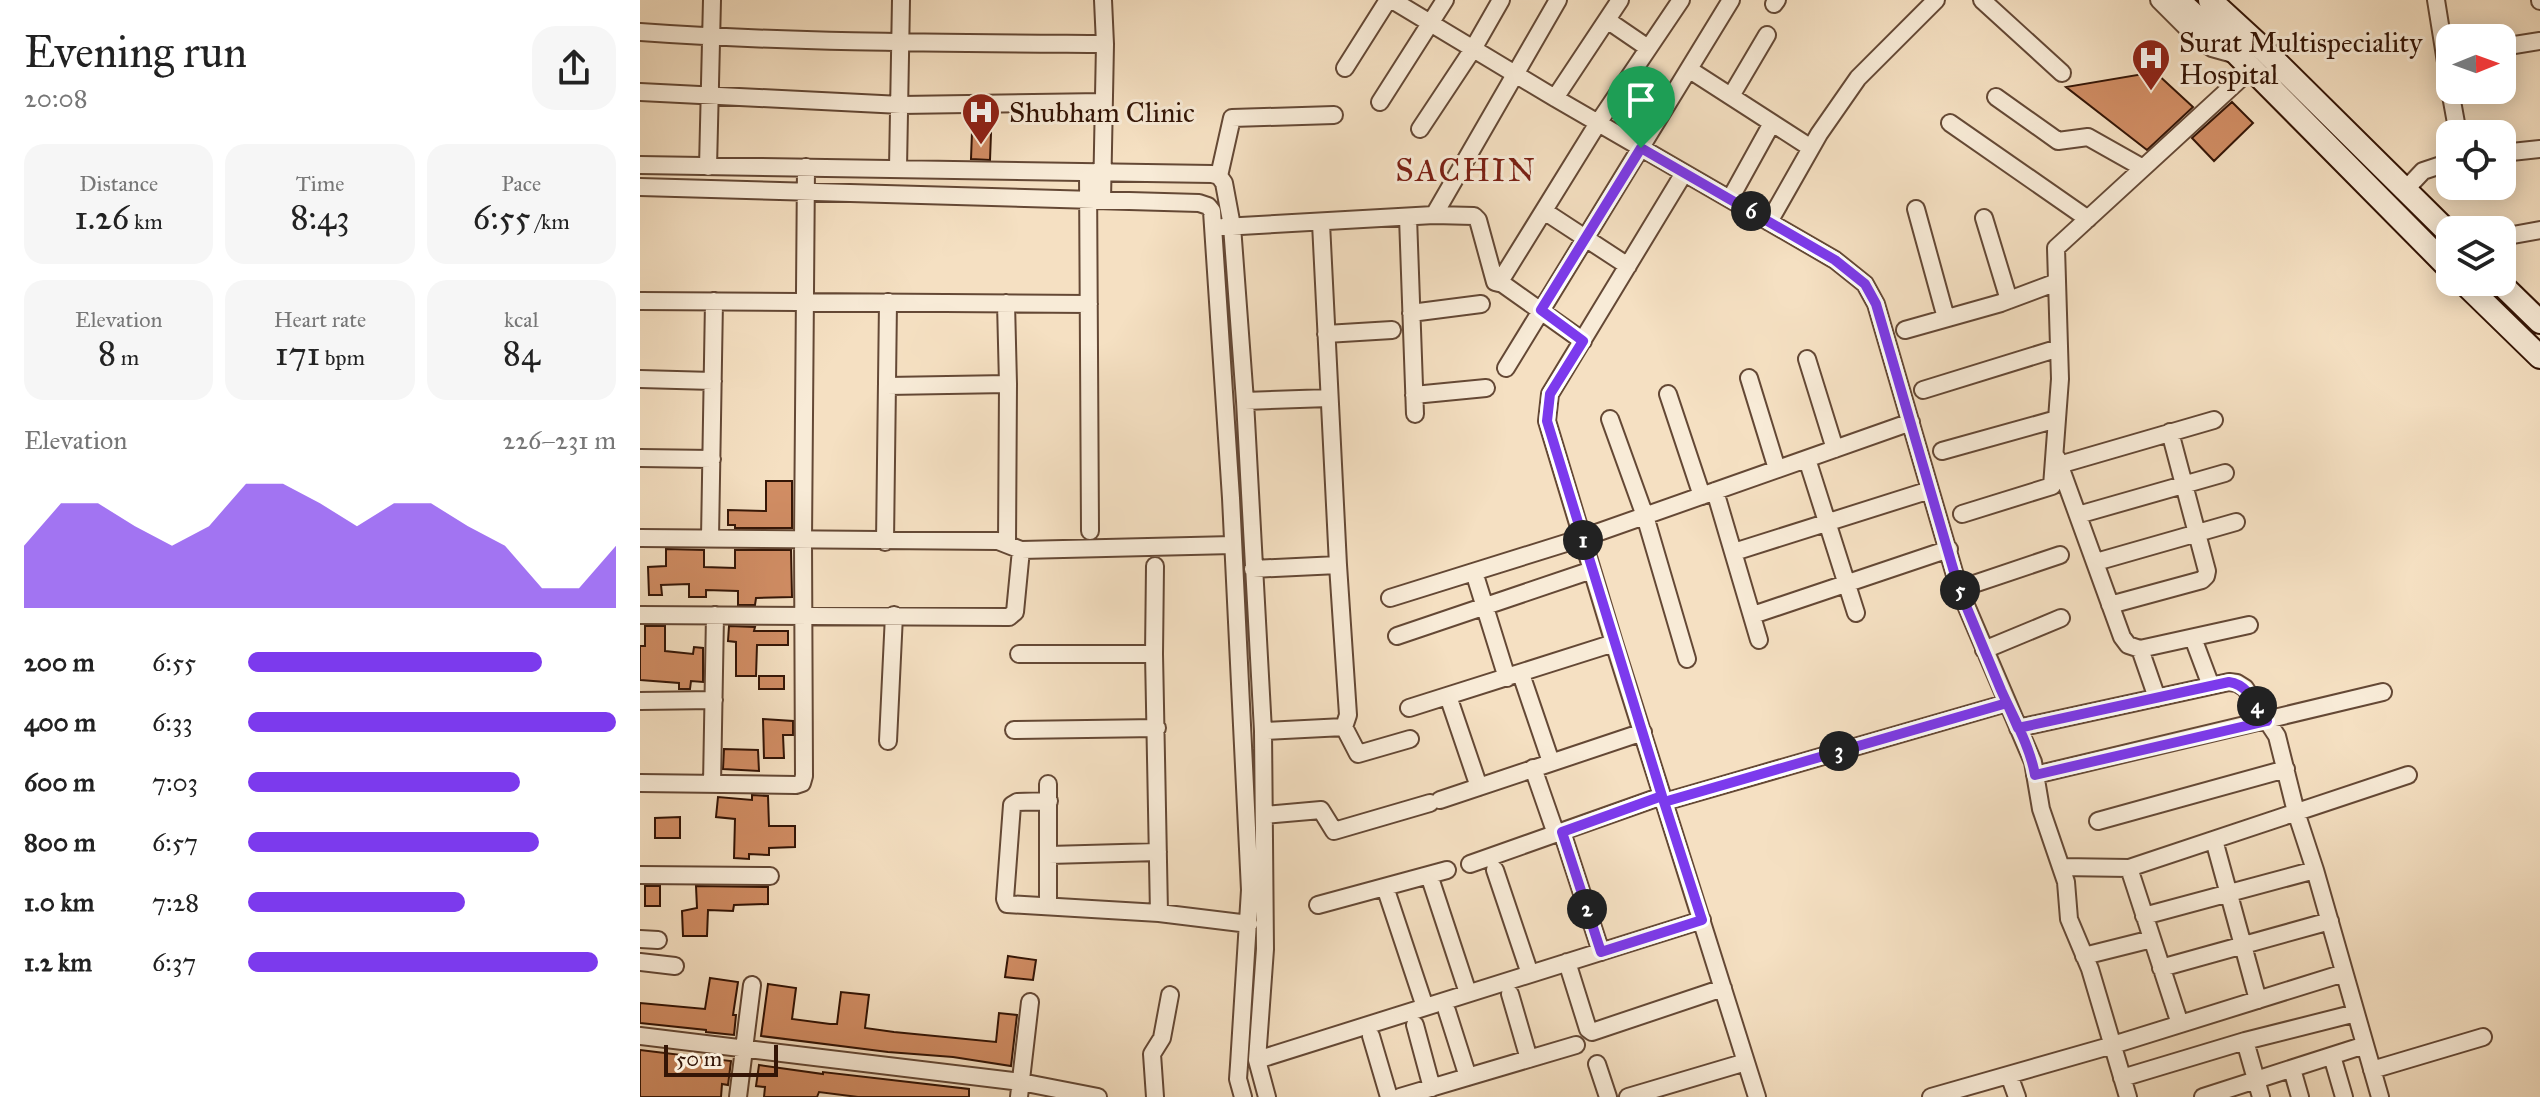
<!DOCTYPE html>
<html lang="en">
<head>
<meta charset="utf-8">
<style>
	:root { --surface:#fff; --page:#f6f6f6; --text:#222; --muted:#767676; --accent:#7c3aed }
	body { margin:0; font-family:"IM FELL Great Primer",serif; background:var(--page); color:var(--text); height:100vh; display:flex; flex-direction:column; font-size:30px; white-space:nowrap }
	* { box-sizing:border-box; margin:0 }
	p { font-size:26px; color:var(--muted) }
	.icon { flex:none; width:44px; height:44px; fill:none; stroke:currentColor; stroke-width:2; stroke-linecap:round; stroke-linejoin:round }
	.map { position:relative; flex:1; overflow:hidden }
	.side { display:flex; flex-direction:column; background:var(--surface); width:640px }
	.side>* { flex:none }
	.needle { width:52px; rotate:89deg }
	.fabs { position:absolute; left:1796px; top:24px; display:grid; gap:16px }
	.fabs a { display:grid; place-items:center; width:80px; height:80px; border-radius:16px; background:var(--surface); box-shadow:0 4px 20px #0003; font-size:40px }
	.scale { position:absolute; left:24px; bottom:20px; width:114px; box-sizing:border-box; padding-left:8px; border:4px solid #341506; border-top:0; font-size:22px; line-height:28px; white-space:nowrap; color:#341506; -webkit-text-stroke:6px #f8ebd7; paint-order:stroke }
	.pin { position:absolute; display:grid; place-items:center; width:68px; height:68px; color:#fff; margin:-82px -34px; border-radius:50% 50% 50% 0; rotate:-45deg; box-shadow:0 0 8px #0007 }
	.pin .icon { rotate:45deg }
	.km { position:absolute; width:40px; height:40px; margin:-20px; border-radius:50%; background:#222; color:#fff; font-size:22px; line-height:40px; text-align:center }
	.round { display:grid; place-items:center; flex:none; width:84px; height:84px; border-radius:24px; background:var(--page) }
	.overview { display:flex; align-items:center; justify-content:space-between; height:136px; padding:0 24px }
	h1 { font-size:44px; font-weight:600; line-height:60px }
	.stats { display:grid; grid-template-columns:repeat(3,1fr); gap:12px; height:136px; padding:8px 24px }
	.stats div { display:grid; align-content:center; border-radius:20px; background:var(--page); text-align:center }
	.stats b { font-size:34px; font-weight:600 }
	.stats small { font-size:22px; font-weight:400 }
	.stats p { font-size:22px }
	.chart { height:224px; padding:16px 24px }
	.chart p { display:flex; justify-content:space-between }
	.chart svg { width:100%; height:144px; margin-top:8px; fill:var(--accent); opacity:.7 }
	ul { padding:0 24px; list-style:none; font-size:26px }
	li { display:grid; grid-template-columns:128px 96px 1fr; align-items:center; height:60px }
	li i { height:20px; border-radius:10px; background:var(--accent) }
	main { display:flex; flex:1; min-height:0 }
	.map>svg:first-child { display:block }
</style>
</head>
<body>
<main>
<section class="side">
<div class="overview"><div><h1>Evening run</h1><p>20:08</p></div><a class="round"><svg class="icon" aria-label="share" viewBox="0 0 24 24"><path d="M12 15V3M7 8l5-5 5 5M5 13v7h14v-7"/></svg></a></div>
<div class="stats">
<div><p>Distance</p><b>1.26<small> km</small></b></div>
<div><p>Time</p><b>8:43</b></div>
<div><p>Pace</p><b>6:55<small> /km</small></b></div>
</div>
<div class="stats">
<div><p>Elevation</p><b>8<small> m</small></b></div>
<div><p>Heart rate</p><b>171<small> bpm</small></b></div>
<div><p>kcal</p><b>84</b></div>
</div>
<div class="chart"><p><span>Elevation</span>226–231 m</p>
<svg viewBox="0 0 160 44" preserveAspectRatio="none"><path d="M0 44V25L10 12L20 12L30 19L40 25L50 19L60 6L70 6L80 12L90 19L100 12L110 12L120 19L130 25L140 38L150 38L160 25V44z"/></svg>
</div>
<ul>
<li><b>200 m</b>6:55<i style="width:80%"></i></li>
<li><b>400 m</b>6:33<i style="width:100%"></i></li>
<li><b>600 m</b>7:03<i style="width:74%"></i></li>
<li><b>800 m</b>6:57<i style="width:79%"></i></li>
<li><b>1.0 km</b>7:28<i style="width:59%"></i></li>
<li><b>1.2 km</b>6:37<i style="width:95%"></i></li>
</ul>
</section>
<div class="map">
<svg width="1900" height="1097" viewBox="0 0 1900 1097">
	<rect width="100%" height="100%" fill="#f5e0c2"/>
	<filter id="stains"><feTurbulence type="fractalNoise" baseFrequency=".0025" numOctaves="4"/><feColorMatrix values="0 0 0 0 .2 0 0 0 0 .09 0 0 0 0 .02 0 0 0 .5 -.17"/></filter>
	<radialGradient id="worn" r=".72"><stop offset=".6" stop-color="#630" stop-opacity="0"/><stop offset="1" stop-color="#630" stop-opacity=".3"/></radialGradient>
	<path fill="#d18d64" stroke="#341506" stroke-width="2" d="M1515,72L1553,107L1507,150L1426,87Z
		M1592,102L1613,123L1574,161L1552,138Z
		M332,132L351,133L350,160L331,159Z
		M126,481H152V528H95V525H88V510L126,511Z
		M26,549L64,550V567L95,568V550H151L152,597L116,598L115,605H98V591L66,590V597H49V584L21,585L22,595H9L8,567L26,566Z
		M5,626H25V651L53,654L54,647L63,648V682L51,681L50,689H39V683L0,680V646H5Z
		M89,626L115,627L114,631H148V645H117L116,676H96V642L88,641Z
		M119,676H144V689H119Z
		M123,719L153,721V735H143L144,758H124Z
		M84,749L118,750L119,771L83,769Z
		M112,795L128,796L129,826H155V847L129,848V855L109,854V859L94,858L95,819L76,817L78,797L112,800Z
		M40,817V838H15V818Z
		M5,886H20V906H5Z
		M56,886L128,887V904L94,905L93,911L68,910L67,936H43L42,911L57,908Z
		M368,956L396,960L393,980L365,977Z
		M70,978L98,982L93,1015H96L94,1035L66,1032V1030L0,1023V1003L65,1009Z
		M128,984L156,988L152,1019L190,1024H197L201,992L229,995L225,1028L254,1032L356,1042L359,1013L377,1015L371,1066L313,1057L248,1052L121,1036Z
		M0,1050L91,1061L88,1085L82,1084L81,1097H0Z
		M119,1065L183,1074V1072L329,1089V1097H218L179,1092L177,1097H124L125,1087L116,1086Z"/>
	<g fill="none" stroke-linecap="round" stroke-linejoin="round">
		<defs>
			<path id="minor" d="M752,0L915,98L1195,260L1225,284L1236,304L1319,589L1393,762L1401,809L1426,882L1429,919L1450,969L1488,1097
				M1342,0L1422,73
				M1519,0L1559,40L1572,48L1597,55
				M1796,0L1810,87
				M1900,0V1
				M1134,4L1137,0
				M967,20L1008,48
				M0,32C155,43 310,43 465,44
				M1862,47L1900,41
				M705,68L748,0
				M1050,70L1171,148
				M1810,90L1818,134
				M0,92L261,105L463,102
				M1091,96L1127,35
				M1356,97L1418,141L1448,137L1503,168
				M915,98L980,0
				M740,102L805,0
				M1310,123L1448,219
				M780,129L833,49L861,0
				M1862,153L1900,149
				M0,165L572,174L579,176L584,183L592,226L605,401L623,731L625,949L617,1060L627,1097
				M68,167L72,0
				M258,168L261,0
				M448,173L450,531
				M1044,173L910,394L907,421L974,643L1117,1097
				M579,176L592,118L694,115
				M0,187L559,203L568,206L572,211L591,498L610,890L599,1065L598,1079L603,1097
				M1765,190L1783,171L1810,162
				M1090,199L1132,123
				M462,200L465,44L463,0
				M1276,209L1306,318
				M904,211L988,266
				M794,215L918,0
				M768,217L775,414
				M1344,218L1369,300
				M1129,222L1179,134L1218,78L1296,0
				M583,227L794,215L834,216L838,220L855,282L859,283L958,123L1041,0
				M1862,237L1900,230
				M860,282L943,341
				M0,301L449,304
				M366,303L368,384L367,544
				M771,313L841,304
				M1265,330L1361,303L1417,282
				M686,334L752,330
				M1167,359L1195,449
				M866,368L1091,0
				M1109,378L1137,469
				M0,379L73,381
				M247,386L368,384
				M1283,390L1419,348
				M1028,394L1062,496
				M774,395L846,388
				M605,401L689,398
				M970,419L1005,516L1047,659
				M1302,451L1417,419
				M0,458L72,459
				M1417,458L1482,637L1488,645L1500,649L1609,625
				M1167,459L1216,613
				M1419,465L1574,420
				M1075,491L1119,640
				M1322,514L1412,486L1420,379L1416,248L1611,69
				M1438,515L1585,473
				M0,538L358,541L381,550L593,545
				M70,538L74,301
				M245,542L248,302
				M1094,552L1290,490
				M1456,562L1596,522
				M515,566L514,654L519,913
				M613,569L698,565
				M834,572L867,678
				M1319,589L1420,555
				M750,598L942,538L1271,422
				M1470,605L1562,580L1566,576L1567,571L1530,432
				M0,615L369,617L375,612L381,550
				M1113,615L1309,549
				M757,636L952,570
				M1553,638L1571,686
				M1500,649L1517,698
				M1344,650L1421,618
				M379,654H514
				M881,674L911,762
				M808,696L839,787
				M0,701L74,700
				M769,708L974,643
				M704,727L718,754L770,739
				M1378,728L1589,682L1597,683L1605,688L1637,736L1656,812L1675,870L1740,1097
				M374,730L517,728
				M623,731L704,727L708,715L698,565L681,223
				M248,741L254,615
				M893,768L916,834
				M1395,775L1743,692
				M0,783L156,785L162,783L164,776L163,540L166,167
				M72,784L75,615
				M408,784V906
				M800,800L1003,732
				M409,801L377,802L372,805L365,899L367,904L519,913L609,924
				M1024,802L1367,703
				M624,815L681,810L694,831L790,803
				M1458,821L1646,769
				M922,832L961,952
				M1574,840L1618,1000
				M409,855L518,852
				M830,864L1022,796
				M1421,867L1489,868L1768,775
				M1489,868L1540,1024
				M855,870L890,974
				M0,875L130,876
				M789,875L828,993
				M745,887L785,1007
				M678,905L807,870
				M1504,916L1675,870
				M0,939L18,940
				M1444,956L1512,939
				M0,962L35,966
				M927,962L948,1029L952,1032L1083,988
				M1521,968L1690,921
				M870,994L889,1059
				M807,1011L828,1077
				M775,1025L792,1088
				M0,1036L381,1082L458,1097
				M731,1036L749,1097
				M1605,1041L1621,1097
				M1692,1056L1704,1097
				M617,1060L1062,920
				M957,1064L968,1097
				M1652,1069L1660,1097
				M1732,1070L1843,1037
				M1369,1075L1377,1097
				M1482,1078L1605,1041L1716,1013
				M98,1097L112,985
				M379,1097L390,1002
				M515,1097L512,1054L522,1038L530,995
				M760,1097L936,1045
				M988,1097L1106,1062
				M1291,1097L1473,1045L1704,973
				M1563,1097L1725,1045"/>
			<path id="secondary" d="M1538,0L1598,55L1810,269
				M1570,0L1617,43L1810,234
				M1823,282L1900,357
				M1859,282L1900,322"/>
		</defs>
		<use href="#minor" stroke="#644835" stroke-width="20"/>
		<use href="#secondary" stroke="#341506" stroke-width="26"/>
		<use href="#minor" stroke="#f8ebd7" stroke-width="16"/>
		<use href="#secondary" stroke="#f8ebd7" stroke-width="22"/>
	</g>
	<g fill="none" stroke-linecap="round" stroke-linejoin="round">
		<defs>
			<path id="route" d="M1001,148L901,310L943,341L910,394L907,421L1022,796L922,832L961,952L1062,920L1024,802L1367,703L1378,728L1589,682C1608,684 1617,706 1627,721L1395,775C1390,746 1373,717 1361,690L1319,589L1236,304L1225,284L1195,260L1001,148"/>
		</defs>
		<use href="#route" stroke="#fff" stroke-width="16"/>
		<use href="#route" stroke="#7c3aed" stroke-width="10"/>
	</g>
	<defs>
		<symbol id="hospital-pin" viewBox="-11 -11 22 30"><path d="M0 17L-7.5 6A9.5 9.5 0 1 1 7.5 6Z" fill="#8f2418" stroke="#f8ebd7"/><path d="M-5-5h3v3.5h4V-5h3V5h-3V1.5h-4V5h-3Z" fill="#fff"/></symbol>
	</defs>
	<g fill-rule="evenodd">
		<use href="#hospital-pin" x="1489" y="36" width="44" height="60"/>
		<use href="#hospital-pin" x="319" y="90" width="44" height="60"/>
	</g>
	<g text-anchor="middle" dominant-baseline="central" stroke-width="6" stroke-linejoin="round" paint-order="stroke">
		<g font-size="28" fill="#341506" stroke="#f8ebd7" text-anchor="start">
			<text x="1539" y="42">Surat Multispeciality<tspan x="1539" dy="32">Hospital</tspan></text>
			<text x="369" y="112">Shubham Clinic</text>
		</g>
		<g font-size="32" letter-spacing="2" fill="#7a1f14" stroke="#f8ebd7">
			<text x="826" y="170">SACHIN</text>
		</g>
	</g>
	<rect width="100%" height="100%" filter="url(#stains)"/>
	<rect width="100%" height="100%" fill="url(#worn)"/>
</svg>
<div class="fabs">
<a><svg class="needle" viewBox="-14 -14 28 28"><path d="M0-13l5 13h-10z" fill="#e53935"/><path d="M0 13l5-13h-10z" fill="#767676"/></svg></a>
<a><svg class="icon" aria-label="locate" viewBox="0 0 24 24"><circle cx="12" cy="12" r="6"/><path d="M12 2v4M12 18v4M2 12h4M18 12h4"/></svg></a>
<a><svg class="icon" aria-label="layers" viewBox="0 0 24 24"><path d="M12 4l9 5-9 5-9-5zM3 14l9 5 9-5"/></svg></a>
</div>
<div class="scale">50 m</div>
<div class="pin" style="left:1001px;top:148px;background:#1e9e55"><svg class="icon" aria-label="arrive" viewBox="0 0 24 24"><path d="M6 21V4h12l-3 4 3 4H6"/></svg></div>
<b class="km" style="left:943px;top:540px">1</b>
<b class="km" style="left:947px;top:909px">2</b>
<b class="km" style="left:1199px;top:751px">3</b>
<b class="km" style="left:1617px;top:706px">4</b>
<b class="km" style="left:1320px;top:590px">5</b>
<b class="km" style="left:1111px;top:211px">6</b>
</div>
</main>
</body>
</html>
